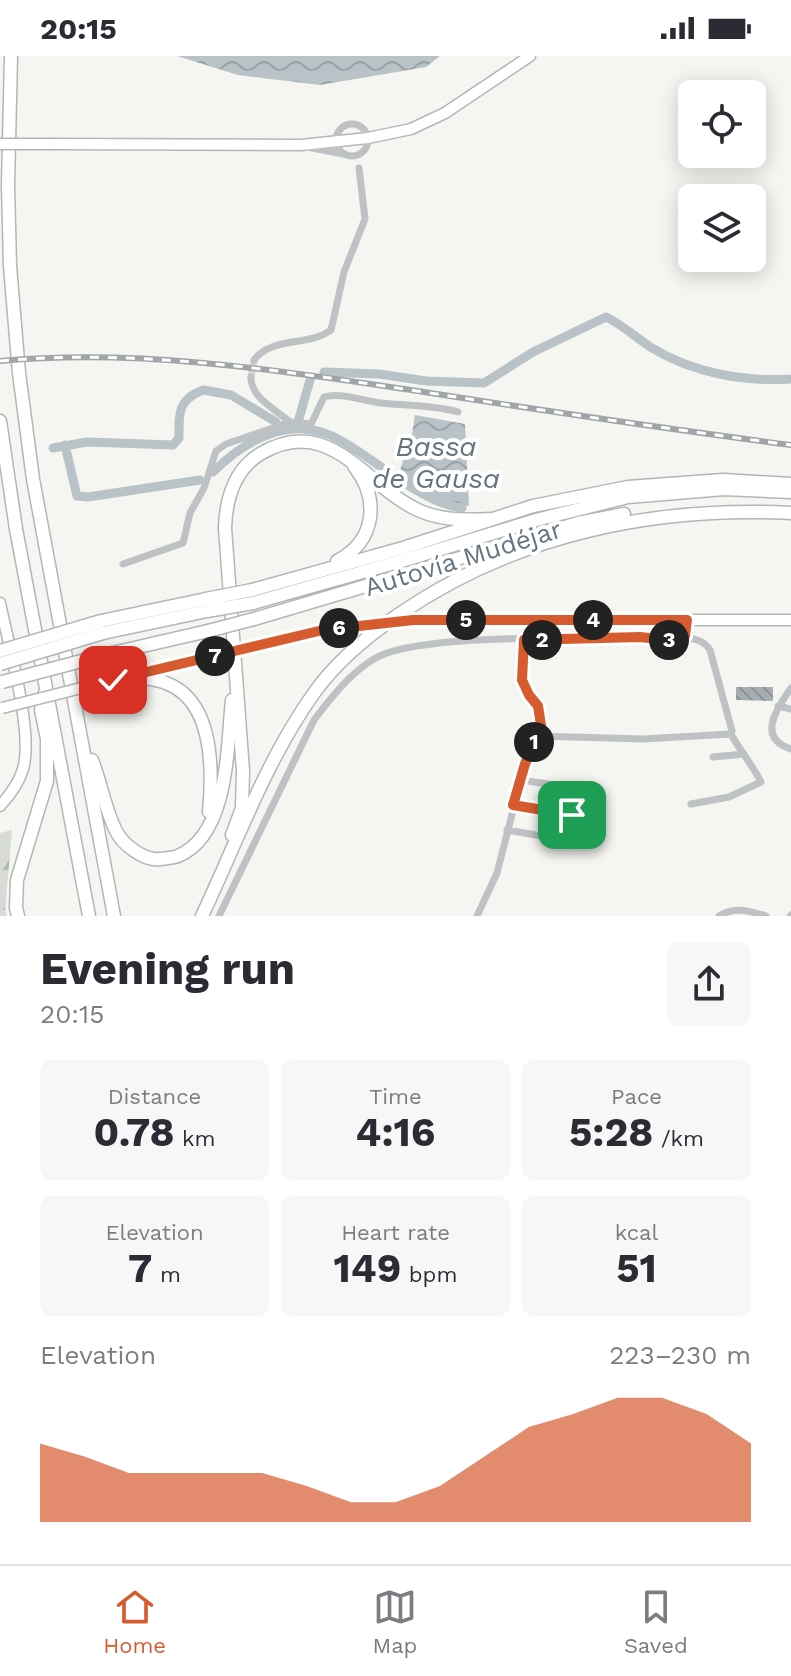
<!DOCTYPE html>
<html lang="en">
<head>
<meta charset="utf-8">
<style>
	:root { --surface:#fff; --page:#f7f7f7; --text:#2b2b33; --muted:#7c7c81; --line:#e1e1e2; --accent:#d65c30 }
	body { margin:0; font-family:"Work Sans",sans-serif; background:var(--page); color:var(--text); height:100vh; display:flex; flex-direction:column; font-size:30px; white-space:nowrap }
	* { box-sizing:border-box; margin:0 }
	p { font-size:26px; color:var(--muted) }
	.icon { flex:none; width:44px; height:44px; fill:none; stroke:currentColor; stroke-width:2; stroke-linecap:round; stroke-linejoin:round }
	.map { position:relative; height:860px; overflow:hidden }
	.drawer { display:flex; flex-direction:column; background:var(--surface); flex:1 }
	.drawer>* { flex:none }
	.controls { position:absolute; left:678px; top:24px; display:grid; gap:16px }
	.controls a { display:grid; place-items:center; width:88px; height:88px; border-radius:12px; background:var(--surface); box-shadow:0 4px 20px #0003; font-size:40px }
	.pin { position:absolute; display:grid; place-items:center; width:68px; height:68px; color:#fff; margin:-34px; border-radius:16px; box-shadow:0 4px 12px #0006 }
	.km { position:absolute; width:40px; height:40px; margin:-20px; border-radius:50%; background:#222; color:#fff; font-size:22px; line-height:40px; text-align:center }
	.round { display:grid; place-items:center; flex:none; width:84px; height:84px; border-radius:12px; background:var(--page) }
	.summary { display:flex; align-items:center; justify-content:space-between; height:136px; padding:0 40px }
	h1 { font-size:44px; font-weight:700; line-height:60px }
	.stats { display:grid; grid-template-columns:repeat(3,1fr); gap:12px; height:136px; padding:8px 40px }
	.stats div { display:grid; align-content:center; border-radius:12px; background:var(--page); text-align:center }
	.stats b { font-size:40px; font-weight:700 }
	.stats small { font-size:22px; font-weight:400 }
	.stats p { font-size:22px }
	.chart { height:224px; padding:16px 40px }
	.chart p { display:flex; justify-content:space-between }
	.chart svg { width:100%; height:144px; margin-top:8px; fill:var(--accent); opacity:.7 }
	.status { display:flex; justify-content:space-between; align-items:center; height:56px; padding:0 40px; background:var(--surface); direction:ltr }
	.status svg { height:22px; fill:currentColor }
	.tab-bar { display:flex; justify-content:space-around; align-items:center; height:112px; border-top:2px solid var(--line); background:var(--surface); font-size:22px; color:var(--muted) }
	.tab-bar a { display:grid; justify-items:center; gap:4px }
	.tab-bar .on { color:var(--accent) }
	.map>svg:first-child { display:block }
</style>
</head>
<body>
<div class="status"><b>20:15</b><svg viewBox="0 0 49 12"><path d="M0 12V9h3v3zM5 12V6h3v6zM10 12V3h3v9zM15 12V0h3v12zM26 1h20v11H26zM47 4h2v5h-2z"/></svg></div>
<div class="map">
<svg width="791" height="860" viewBox="0 0 791 860">
	<defs>
		<pattern id="forest-firs" width="22" height="20" patternUnits="userSpaceOnUse" patternTransform="scale(2)"><rect width="22" height="20" fill="#d6dbd3"/><path d="M5 1l3.5 6h-7zM16 11l3.5 6h-7z" fill="#b1b6b0"/></pattern>
		<pattern id="water-waves" width="16" height="10" patternUnits="userSpaceOnUse" patternTransform="scale(2)"><rect width="16" height="10" fill="#b8c2c7"/><path d="M0 5q4-4 8 0t8 0" fill="none" stroke="#99a2a7"/></pattern>
		<pattern id="building-back-hatch" width="6" height="6" patternUnits="userSpaceOnUse" patternTransform="scale(2)"><rect width="6" height="6" fill="#a7aeb3"/><path d="M-1 5l2 2M0 0l6 6M5-1l2 2" fill="none" stroke="#8c9297"/></pattern>
	</defs>
	<rect width="100%" height="100%" fill="#f5f5f1"/>
	<path fill="url(#forest-firs)" d="M12,774L5,855L7,860H0V777Z"/>
	<path fill="url(#water-waves)" d="M177,0H440L426,11L320,29L238,19Z
		M415,359L465,368L469,450L444,448L399,420L406,392L410,391Z"/>
	<g fill="none" stroke-linecap="round" stroke-linejoin="round">
		<path stroke="#b8c2c7" stroke-width="9" d="M324,316L379,318L426,325L484,327L533,296L606,261C623,269 636,282 652,292C693,317 744,326 791,323
			M298,366L310,324
			M65,389L77,440L88,441L200,424
			M53,392L87,386L173,389L179,382C179,358 177,344 203,334L231,339L276,366
			M213,416C244,385 289,359 334,381C361,394 385,416 411,431C428,441 442,449 462,452"/>
	</g>
	<path fill="url(#building-back-hatch)" d="M736,631H773V645L736,644Z"/>
	<g fill="none" stroke-linecap="round" stroke-linejoin="round">
		<path stroke="#d1d5d5" stroke-width="7" stroke-dasharray="7 3.5" stroke-linecap="butt" d="M251,321L254,304"/>
		<defs>
			<path id="secondary" d="M50,88L301,89L368,82L411,73L445,57L530,0
				M0,547C8,587 34,677 23,713C19,727 10,739 0,750
				M413,564H791
				M256,590L323,574L375,567
				M113,624L210,601"/>
			<path id="motorway" d="M11,0L8,129L10,210L19,317L33,423L114,860
				M0,365L16,473L89,860
				M337,505C376,485 380,443 354,410
				M252,534L403,492L533,450L628,431L723,424L791,428
				M253,547L405,504L536,464L628,441L724,433L791,436
				M254,563L578,467L624,458
				M101,565L206,543
				M103,577L207,555
				M108,598L208,575
				M128,620C140,622 155,622 166,627C214,645 213,714 209,756
				M92,704C101,727 105,753 116,775C123,789 144,805 160,803C165,802 174,802 178,800C229,779 227,690 232,644
				M232,779L242,752L243,715L225,472C226,443 234,414 260,398C331,356 365,431 420,455C444,465 467,464 492,463
				M18,860L16,852L17,824L47,725V683L41,654L46,633
				M202,860C237,786 266,704 314,637C336,606 366,581 398,559C514,479 652,450 791,457"/>
		</defs>
		<use href="#secondary" stroke="#b3b7bb" stroke-width="13"/>
		<use href="#motorway" stroke="#b3b6b9" stroke-width="15"/>
		<path stroke="#bec2c5" stroke-width="7" d="M336 84a16 16 0 1 1 32 0a16 16 0 1 1-32 0Z
			M307,91L343,98
			M254,304C272,280 308,291 331,274L344,216L365,163L359,112
			M251,321C250,341 276,354 290,366
			M123,508L183,487L190,457L204,432L216,395L226,388L290,366L311,368L324,341C342,336 362,345 381,347C407,350 433,349 458,356
			M683,582C694,582 704,584 710,594L732,675L731,678C740,695 752,708 761,726L729,741L691,748
			M791,632C777,652 756,682 791,693
			M778,650L791,653
			M537,680L643,683L731,678
			M713,701L744,698
			M521,724L568,731
			M513,749L584,760
			M507,774L547,781
			M219,860L314,664C330,643 350,617 374,603C414,578 565,583 618,581C638,581 667,589 685,580L687,564
			M477,860L497,817L525,708L541,669L538,650L529,639L522,624L524,584
			M719,860C735,850 749,855 766,860
			M790,860L791,859"/>
		<use href="#secondary" stroke="#fff" stroke-width="10"/>
		<use href="#motorway" stroke="#fff" stroke-width="12"/>
		<defs>
			<path id="rail" d="M0,305C143,292 283,315 424,336C546,355 668,373 791,389"/>
		</defs>
		<use href="#rail" stroke="#a0a5aa" stroke-width="6"/>
		<use href="#rail" stroke="#fff" stroke-width="3" stroke-dasharray="9" stroke-linecap="butt"/>
		<defs>
			<path id="secondary-bridge" d="M0,88H50
				M375,567L413,564
				M210,601L256,590
				M2,652L113,624"/>
			<path id="motorway-bridge" d="M206,543L252,534
				M207,555L253,547
				M208,575L254,563
				M0,595L101,565
				M0,608L103,577
				M2,626L108,598"/>
		</defs>
		<use href="#secondary-bridge" stroke="#b3b7bb" stroke-width="13" stroke-linecap="butt"/>
		<use href="#motorway-bridge" stroke="#b3b6b9" stroke-width="15" stroke-linecap="butt"/>
		<use href="#secondary-bridge" stroke="#fff" stroke-width="10"/>
		<use href="#motorway-bridge" stroke="#fff" stroke-width="12"/>
	</g>
	<g fill="none" stroke-linecap="round" stroke-linejoin="round">
		<defs>
			<path id="route" d="M113,624L323,574L413,564H687L685,580L675,585L640,581L524,584L522,624L529,639L538,650L541,669L525,708L513,749L572,759"/>
		</defs>
		<use href="#route" stroke="#fff" stroke-width="16"/>
		<use href="#route" stroke="#d65c30" stroke-width="10"/>
	</g>
	<g text-anchor="middle" dominant-baseline="central" stroke-width="8" stroke-linejoin="round" paint-order="stroke">
		<g font-size="26" fill="#667480" stroke="#fff">
			<text transform="translate(463 502) rotate(-17)">Autovía Mudéjar</text>
		</g>
		<g font-size="28" font-style="italic" fill="#62757d" stroke="#fff">
			<text x="436" y="390">Bassa<tspan x="436" dy="32">de Gausa</tspan></text>
		</g>
	</g>
</svg>
<div class="controls">
<a><svg class="icon" aria-label="locate" viewBox="0 0 24 24"><circle cx="12" cy="12" r="6"/><path d="M12 2v4M12 18v4M2 12h4M18 12h4"/></svg></a>
<a><svg class="icon" aria-label="layers" viewBox="0 0 24 24"><path d="M12 4l9 5-9 5-9-5zM3 14l9 5 9-5"/></svg></a>
</div>
<div class="pin" style="left:572px;top:759px;background:#1e9e55"><svg class="icon" aria-label="arrive" viewBox="0 0 24 24"><path d="M6 21V4h12l-3 4 3 4H6"/></svg></div>
<div class="pin" style="left:113px;top:624px;background:#d93025"><svg class="icon" aria-label="check" viewBox="0 0 24 24"><path d="M5 12l5 5 9-10"/></svg></div>
<b class="km" style="left:534px;top:686px">1</b>
<b class="km" style="left:542px;top:584px">2</b>
<b class="km" style="left:669px;top:584px">3</b>
<b class="km" style="left:593px;top:564px">4</b>
<b class="km" style="left:466px;top:564px">5</b>
<b class="km" style="left:339px;top:572px">6</b>
<b class="km" style="left:215px;top:600px">7</b>
</div>
<section class="drawer">
<div class="summary"><div><h1>Evening run</h1><p>20:15</p></div><a class="round"><svg class="icon" aria-label="share" viewBox="0 0 24 24"><path d="M12 15V3M7 8l5-5 5 5M5 13v7h14v-7"/></svg></a></div>
<div class="stats">
<div><p>Distance</p><b>0.78<small> km</small></b></div>
<div><p>Time</p><b>4:16</b></div>
<div><p>Pace</p><b>5:28<small> /km</small></b></div>
</div>
<div class="stats">
<div><p>Elevation</p><b>7<small> m</small></b></div>
<div><p>Heart rate</p><b>149<small> bpm</small></b></div>
<div><p>kcal</p><b>51</b></div>
</div>
<div class="chart"><p><span>Elevation</span>223–230 m</p>
<svg viewBox="0 0 160 44" preserveAspectRatio="none"><path d="M0 44V20L10 24L20 29L30 29L40 29L50 29L60 33L70 38L80 38L90 33L100 24L110 15L120 11L130 6L140 6L150 11L160 20V44z"/></svg>
</div>
</section>
<nav class="tab-bar">
<a class="on"><svg class="icon" aria-label="home" viewBox="0 0 24 24"><path d="M3 11l9-7 9 7M6 9v11h12V9"/></svg>Home</a>
<a><svg class="icon" aria-label="map" viewBox="0 0 24 24"><path d="M3 6l6-2 6 2 6-2v14l-6 2-6-2-6 2zM9 4v14M15 6v14"/></svg>Map</a>
<a><svg class="icon" aria-label="saved" viewBox="0 0 24 24"><path d="M7 4h10v16l-5-4-5 4z"/></svg>Saved</a>
</nav>
</body>
</html>
